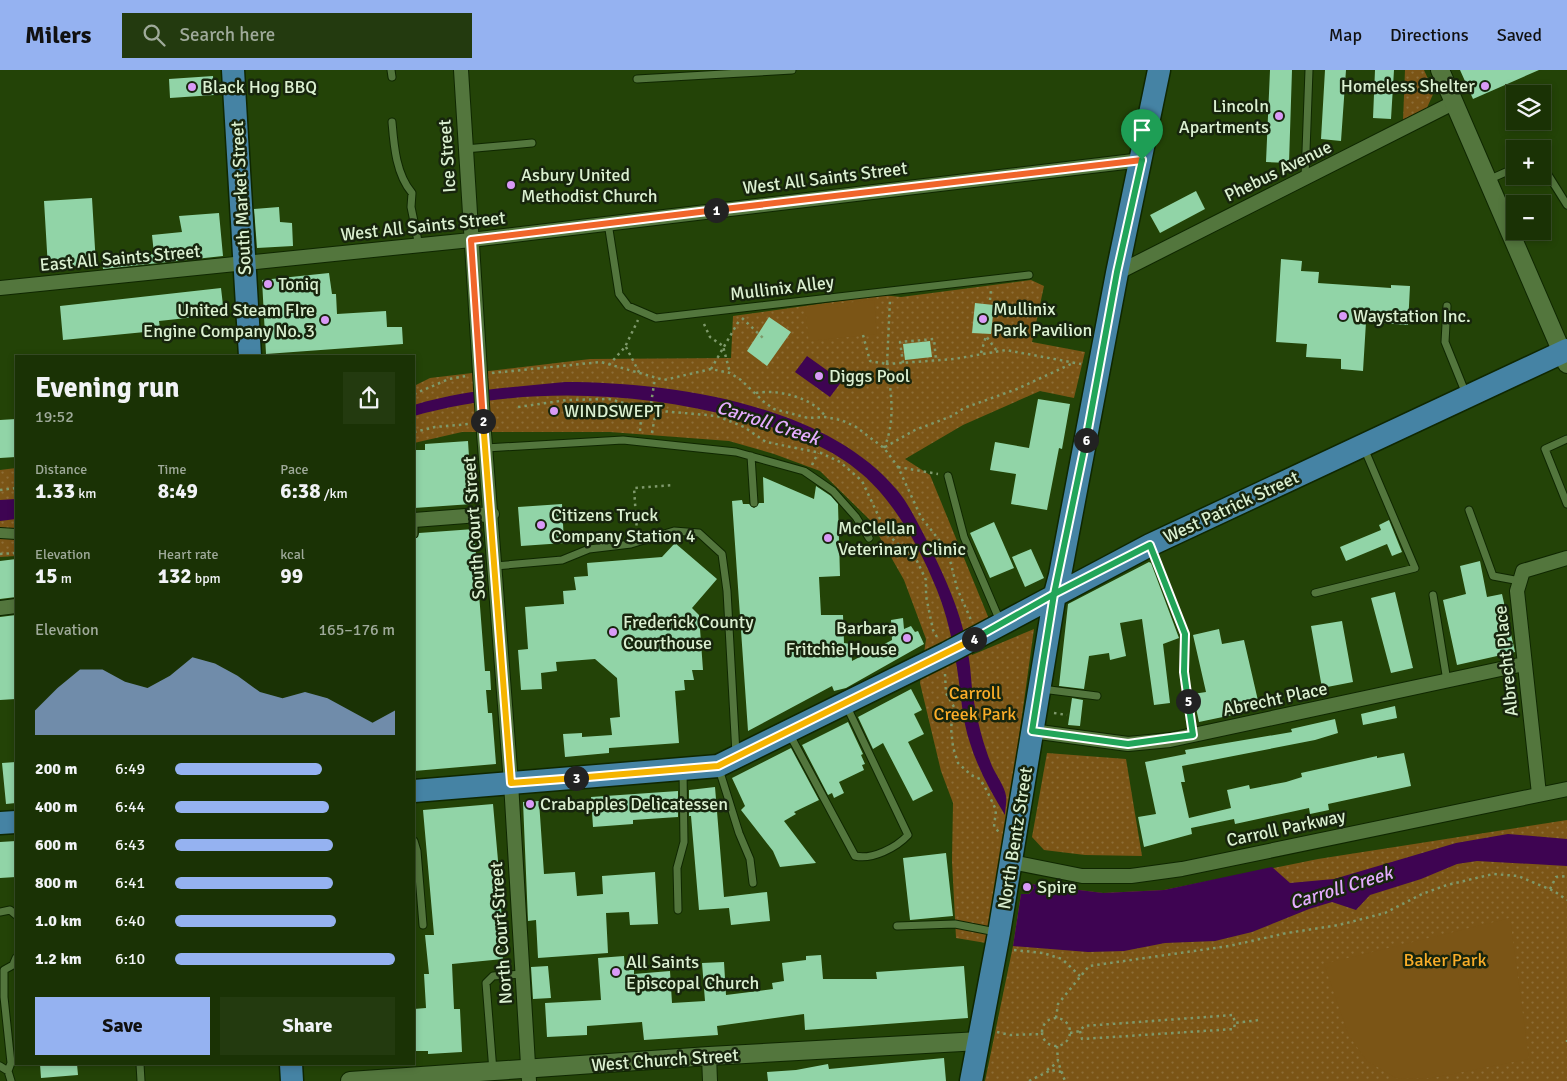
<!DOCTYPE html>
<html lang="en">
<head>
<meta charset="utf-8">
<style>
	:root { --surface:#1a3205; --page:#233a0f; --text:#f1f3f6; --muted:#9faa9a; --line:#384d27; --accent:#95b2f1 }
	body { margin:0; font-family:Signika,sans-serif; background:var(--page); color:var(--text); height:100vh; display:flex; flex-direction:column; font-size:19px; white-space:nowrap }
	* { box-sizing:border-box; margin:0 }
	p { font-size:16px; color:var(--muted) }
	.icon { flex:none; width:28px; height:28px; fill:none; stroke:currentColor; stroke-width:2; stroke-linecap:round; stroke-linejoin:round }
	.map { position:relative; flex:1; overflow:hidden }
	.sheet { position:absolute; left:15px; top:285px; width:400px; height:710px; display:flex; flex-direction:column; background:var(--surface); border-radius:0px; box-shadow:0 2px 8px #0003,0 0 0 1px var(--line) }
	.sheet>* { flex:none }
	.fabs { position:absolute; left:1506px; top:15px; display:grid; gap:10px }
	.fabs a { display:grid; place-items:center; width:45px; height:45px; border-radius:0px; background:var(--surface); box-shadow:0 2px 8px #0003,0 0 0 1px var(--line); font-size:25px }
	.pin { position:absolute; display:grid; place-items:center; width:42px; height:42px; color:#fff; margin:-51px -21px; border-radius:50% 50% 50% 0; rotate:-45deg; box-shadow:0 0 5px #0007 }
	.pin .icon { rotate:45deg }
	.km { position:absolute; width:25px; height:25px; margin:-12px; border-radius:50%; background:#222; color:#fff; font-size:14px; line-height:25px; text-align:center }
	.round { display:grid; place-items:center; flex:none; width:52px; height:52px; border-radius:0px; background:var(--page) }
	.head { display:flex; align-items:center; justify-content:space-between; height:85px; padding:0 20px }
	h1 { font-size:28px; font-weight:700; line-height:38px }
	.stats { display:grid; grid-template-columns:repeat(3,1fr); gap:8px; height:85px; padding:5px 20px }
	.stats div { display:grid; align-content:center }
	.stats b { font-size:21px; font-weight:700 }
	.stats small { font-size:14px; font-weight:400 }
	.stats p { font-size:14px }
	.chart { height:140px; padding:10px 20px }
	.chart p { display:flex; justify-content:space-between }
	.chart svg { width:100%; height:90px; margin-top:5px; fill:var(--accent); opacity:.7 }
	.button { display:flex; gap:10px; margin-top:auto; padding:10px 20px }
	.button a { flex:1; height:58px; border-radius:0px; background:var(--accent); color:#111; font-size:20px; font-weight:700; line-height:58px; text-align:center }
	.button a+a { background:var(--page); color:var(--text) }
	ul { padding:0 20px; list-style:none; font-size:16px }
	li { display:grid; grid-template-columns:80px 60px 1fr; align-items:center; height:38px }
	li i { height:12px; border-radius:6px; background:var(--accent) }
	header { display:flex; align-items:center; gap:30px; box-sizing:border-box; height:70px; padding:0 25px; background:var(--accent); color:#111 }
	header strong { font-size:24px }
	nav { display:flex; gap:28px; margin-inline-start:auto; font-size:18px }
	.search { width:350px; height:45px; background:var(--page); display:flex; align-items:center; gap:12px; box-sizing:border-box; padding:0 18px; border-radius:0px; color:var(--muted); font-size:19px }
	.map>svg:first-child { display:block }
</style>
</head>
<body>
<header>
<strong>Milers</strong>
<div class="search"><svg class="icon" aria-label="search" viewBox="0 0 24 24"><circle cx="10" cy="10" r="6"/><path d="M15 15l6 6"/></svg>Search here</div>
<nav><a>Map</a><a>Directions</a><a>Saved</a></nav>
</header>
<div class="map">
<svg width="1567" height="1011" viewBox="0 0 1567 1011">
	<defs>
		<pattern id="park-dots" width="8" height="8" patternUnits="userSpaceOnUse" patternTransform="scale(1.25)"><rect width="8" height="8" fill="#7b5516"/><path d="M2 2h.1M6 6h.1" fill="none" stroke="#8d6e37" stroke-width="1.8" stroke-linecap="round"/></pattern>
	</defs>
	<rect width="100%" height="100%" fill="#234307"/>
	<path fill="url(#park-dots)" d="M1405,0H1424L1434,22L1426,40L1403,51Z
		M1031,210L1044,216L1032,272L1085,282L1074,328L1040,321L963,355L905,389L930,405L989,549L963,564L972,585L1034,559L1007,754L986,873L956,868L952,791L953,733L941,701L920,613L926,569L904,510L870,450L820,401L774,384L729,371L610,362H462L414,373V316L430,308L590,289L731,288L733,246L882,225L901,227Z
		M16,398V486L0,487V400Z
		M1047,683L1126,689L1142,786L1085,785L1044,780L1032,767Z
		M1567,750V1011H985L1013,876L1021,824H1029L1034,818L1032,814L1103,823L1164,820L1318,789Z"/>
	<path fill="#7b5516" d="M874,230L877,264L809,271L805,237Z
		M1510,848L1529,989L1432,1008L1398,1009L1367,991L1349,966L1324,894Z"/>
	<path fill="#3e0452" d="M807,286L842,311L830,327L795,302Z
		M565,312C671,312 825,334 897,420C908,433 916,450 924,465C944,505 963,544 969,589C971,601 971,614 973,626C977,650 983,674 992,696C996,705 1005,717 1006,726C1007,732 1005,739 1005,745C991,722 978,699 970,673C962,649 961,623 957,598C953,572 947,545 937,520C921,480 895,432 862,404C827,374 784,360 740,348C633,321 521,316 414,346V335C463,320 514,317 565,312Z
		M16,429V449L0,451V430Z
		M1508,764L1567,769V796L1477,791L1457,794L1421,809L1370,825L1356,840L1332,832L1309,839L1252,862L1215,871L1165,873L1124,881L1088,882L1013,876L1021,824H1029L1034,818L1032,814L1103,823L1164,820L1272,797L1290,813L1334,809L1456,773Z"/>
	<path fill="#91d4a7" d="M1270,0H1292L1289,93L1266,92Z
		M1325,0H1346L1341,71L1321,69Z
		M1375,0H1394L1391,49L1373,48Z
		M1460,0H1539L1473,29Z
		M213,6L214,25L170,28L169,9Z
		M1196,121L1205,139L1160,163L1150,145Z
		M92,128L96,195L48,198L44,131Z
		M279,137L280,152L292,153L293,176L257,178L254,139Z
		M219,143L223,186L103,199L102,189L154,184L152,165L182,162L179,146Z
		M1281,189L1302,191L1301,201L1319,202L1318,213L1391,218V215L1410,216L1408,255L1366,252L1363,301L1341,299V289L1306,287L1307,274L1276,272Z
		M329,203L332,224H336L337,244L386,241L387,257H402L403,274L266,284L262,210Z
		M221,218L224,244L159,251L161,266L146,269L145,262L63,270L60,236Z
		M975,233L994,235L991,264L972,263Z
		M769,247L791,262L767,296L747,281Z
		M930,271L932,287L905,290L903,274Z
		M1038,329L1070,334L1062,379L1059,378L1047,440L1011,434L1016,404L990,400L995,372L1029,378Z
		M16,349V387L0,388V350Z
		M468,371L472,434L414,438L415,380H425V374Z
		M763,407L814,429L816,416L831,426L838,434L840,506L819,507L821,545H843L844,573L851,574L852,591L892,570L891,550L903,548L904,559L911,556L915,562L918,561L924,574L846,618L834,621L832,616L748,661L732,431L742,430L743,434H749L754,438L759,433H764Z
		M562,434L564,473L521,476L518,437Z
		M1389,450L1402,482L1392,486L1387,474L1346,491L1340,477L1381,460L1379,455Z
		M994,452L1014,498L990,508L970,463Z
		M474,459L485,601H490L491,620H486L488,643H492L496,694L414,701V469L418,467L419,463Z
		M675,473L717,509L692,538L699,545L703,600H692L694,610H684L685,620L675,621L679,673L609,678V683L565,687L563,664L582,663V667L612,665L610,648L620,647L617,608L595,589L556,592L557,601L541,603L542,619L521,620L518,580L528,579L525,537L564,534L563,521L576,520L574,507L588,506L587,493L662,487Z
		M1031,479L1044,508L1025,517L1012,487Z
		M16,489V527L0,529V491Z
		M1480,491L1487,527L1502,524L1515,582L1457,595L1443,530L1466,524L1460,496Z
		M1149,492L1151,493L1179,568L1163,574L1170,633L1154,635L1142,549L1120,553L1126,586L1110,590L1109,583L1089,586L1084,619L1059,616L1068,534Z
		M1395,522L1413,598L1391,603L1371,528Z
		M16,545V629L0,630V547Z
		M1342,551L1353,612L1322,618L1311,556Z
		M1219,559L1222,574L1244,570L1259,635L1236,639L1237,644L1199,652L1193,624L1206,622L1193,565Z
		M911,619L922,640L914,644L924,664L908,672L933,721L913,731L883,673L873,679L858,647Z
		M1072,628L1083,630L1080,656L1068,655Z
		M1395,636L1397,648L1363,655L1361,644Z
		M1335,649L1338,663L1315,670L1182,696L1185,712H1181L1189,748L1231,738L1227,720L1249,715L1250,719L1286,712L1302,707L1301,703L1377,686V688L1404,683L1411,716L1328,734L1329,740L1310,744L1309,738L1235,754L1234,749L1191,758L1192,764L1144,777L1138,747L1156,744L1145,692L1186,684L1185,680L1292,662L1291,659Z
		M848,652L863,684L861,685L865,694L862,695L864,700L839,712L844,723L834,728L832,723L828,725L802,675Z
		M791,678L819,730L794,742L796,744L784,751L816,793L780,797L773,781L741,740L745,736L732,708Z
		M16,692V733L6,734L2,693Z
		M715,717L724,827L767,822L770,851L731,855L729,838L699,840L691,746H689V720Z
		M678,721V747L633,750V754L593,757L591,727Z
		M539,731L544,804L575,802L577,826L603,824L602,806L655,802L658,854L630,855L629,842L606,843L608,883L538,888L536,850L528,851L523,732Z
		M493,734L500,813L502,856H499L503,889L452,894L454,939H460L462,982L428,984V981H414V939L426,938L424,904H429L425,865H434L423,740Z
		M16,771V807L0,808V772Z
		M946,783L953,846L910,850L903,788Z
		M821,885L823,909H877L876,902L964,896L968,948L805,960L804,944L717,956L718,965L644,970L642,952L587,956V965L547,967L545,933L601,930L598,888L624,886L625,900H634V904L670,901L672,933L705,931L702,893L724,892L726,925L773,919L772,913L784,911L782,893L806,890V886Z
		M548,896L551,928L533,929L531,897Z
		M944,988L946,1011H768L767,1002L796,1000L828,994L829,999Z
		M40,994H77L78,1005L41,1008Z"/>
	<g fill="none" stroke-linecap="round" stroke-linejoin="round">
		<defs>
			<path id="service" d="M391,0L392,7
				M637,9L792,0
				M392,52C394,76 396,104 412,123L411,137L419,176
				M465,79L532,73
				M1542,95L1567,135
				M1305,108L1309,0
				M1488,110L1515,98
				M608,153L619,224L628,236L656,248L1029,205
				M1447,236L1445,272L1466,324
				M1567,369L1545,379L1567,434
				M486,378L623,370L736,382L804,401L833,421L856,447L869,468
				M751,386L754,433
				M948,406L964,467L1000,551
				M1469,440L1493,506L1520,511
				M414,455V464
				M1151,477L1185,564L1184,602L1193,665
				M495,496L562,490L589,479L631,474L674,461L699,463L722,484L727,521L736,684
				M1315,523L1415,498L1364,378
				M1433,525L1447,611
				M1042,619L1097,626
				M790,665L855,786C872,790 896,778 908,765L847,637
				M719,699L739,763L750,789L753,813
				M414,771L417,781L423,855
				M678,840L677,798L684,772L683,701
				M0,842L10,840L16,845
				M897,856L955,854L996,862
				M140,994L141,1011
				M0,996L8,1001
				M493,1001L486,913L493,906L523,904
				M11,1011L8,1001L11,993L4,927V900L13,895L16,888"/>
			<path id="pedestrian" d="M0,463L16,464"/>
			<path id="minor" d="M461,0L483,350L511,713L529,1011
				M1117,203L1455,32
				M0,218L471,170L1142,90
				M414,450L492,444
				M0,538L16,536
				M1032,661L1128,674L1170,670L1524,594
				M1539,724L1517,521L1523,501L1567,488
				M1011,792L1082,806H1131L1182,799L1567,719
				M709,986L710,1011"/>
			<path id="tertiary" d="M1440,0L1567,294
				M350,1011L709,986L980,971"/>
			<path id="primary" d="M233,0L250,286
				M414,721L718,696L947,583L1150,475L1567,280
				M0,753L16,752
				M291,994L292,1011
				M971,1011L999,863L1055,524L1060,505L1117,203L1159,0"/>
		</defs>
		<use href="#service" stroke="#0f2700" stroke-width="9"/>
		<use href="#pedestrian" stroke="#0f2700" stroke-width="12"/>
		<use href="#minor" stroke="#0f2700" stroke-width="16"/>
		<use href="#tertiary" stroke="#0f2700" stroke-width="20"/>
		<use href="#primary" stroke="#0f2700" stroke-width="25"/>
		<path stroke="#7e996b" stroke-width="2.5" stroke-dasharray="2.5 4" stroke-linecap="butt" d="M990,230L991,220
			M742,248L763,268
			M704,254L710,267L723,276L730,303
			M863,265L870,291L887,294L890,230
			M626,277L640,304
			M981,283L986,266L997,281
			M903,293L900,272L934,269L936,290
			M609,295L625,277L638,250
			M711,299L740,249
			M492,303L601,292L664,310L711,299L730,303L741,310L764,332L774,339L808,348L825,347L841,350L856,357L884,378L898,397L921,447L943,475L949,486L957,518L971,550
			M756,323C777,319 812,327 825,346
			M414,324L449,309L466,306
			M518,337L567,330L609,329L650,340L717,346L744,357L766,372L821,383L840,392L862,411L887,464L917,491L926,510V526L933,560L937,567
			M650,340L655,308
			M640,361L642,338
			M414,362L435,357L469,354
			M652,363L656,340
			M885,377L915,360L952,346L964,338L1017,319L1073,293
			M884,378C896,351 891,322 887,294L954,289L1006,280L1081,294
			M812,395L818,383
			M898,397L938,404
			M0,420L16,418
			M637,462L634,418L673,415
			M0,484L16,483
			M945,604L946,623L954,637L951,658L953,677L958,693L971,705L980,709L987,721L996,740L994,757L999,762
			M1054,643L1067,645
			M1550,819L1556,807L1567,806
			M1014,880L1043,883L1062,889L1080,906
			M1056,948L1058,934L1089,896L1229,876L1287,863L1339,855L1385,843L1422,824L1447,815L1493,804L1518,806L1554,821L1567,830
			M1042 962a14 14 0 1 1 28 0a14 14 0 1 1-28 0Z
			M1080,961L1082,969L1234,959L1235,953
			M997,962L1010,965L1043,964
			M1070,963L1080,961L1084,956L1233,945L1235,953L1259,950
			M1567,970V972
			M1057,976L1058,992L1065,1011
			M1047,1000L1058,992
			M1029,1011L1051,1000L1062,1002"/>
		<use href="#service" stroke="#53763d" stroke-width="7"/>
		<use href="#pedestrian" stroke="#53763d" stroke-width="10"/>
		<use href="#minor" stroke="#53763d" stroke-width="14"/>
		<use href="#tertiary" stroke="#53763d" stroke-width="18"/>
		<use href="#primary" stroke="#4583a4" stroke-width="22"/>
	</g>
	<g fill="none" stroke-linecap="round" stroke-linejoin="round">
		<defs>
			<path id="split-1" d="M716,140L1142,90"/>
			<path id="split-2" d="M483,351L471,170L716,140"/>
			<path id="split-3" d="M483,351L511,713L576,708"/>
			<path id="split-4" d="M576,708L718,696L974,569"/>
			<path id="split-5" d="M974,569L1054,524L1032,661L1128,674L1193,665L1188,631"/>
			<path id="split-6" d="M1086,370L1054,524L1150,475L1185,564L1184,602L1188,631"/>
			<path id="split-7" d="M1086,370L1117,202L1142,90"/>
		</defs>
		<use href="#split-1" stroke="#fff" stroke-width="10"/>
		<use href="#split-2" stroke="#fff" stroke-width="10"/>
		<use href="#split-3" stroke="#fff" stroke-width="10"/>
		<use href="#split-4" stroke="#fff" stroke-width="10"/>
		<use href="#split-5" stroke="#fff" stroke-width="10"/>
		<use href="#split-6" stroke="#fff" stroke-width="10"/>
		<use href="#split-7" stroke="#fff" stroke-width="10"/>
		<use href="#split-1" stroke="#f0652b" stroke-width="6"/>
		<use href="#split-2" stroke="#f0652b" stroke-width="6"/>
		<use href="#split-3" stroke="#f5b400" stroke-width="6"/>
		<use href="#split-4" stroke="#f5b400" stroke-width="6"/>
		<use href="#split-5" stroke="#22a559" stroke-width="6"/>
		<use href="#split-6" stroke="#22a559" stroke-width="6"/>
		<use href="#split-7" stroke="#22a559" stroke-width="6"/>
	</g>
	<g fill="#d99af7" stroke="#17250d" stroke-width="2">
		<circle cx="1485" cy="16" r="5"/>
		<circle cx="192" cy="17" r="5"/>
		<circle cx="1279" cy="46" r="5"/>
		<circle cx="511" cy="115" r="5"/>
		<circle cx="268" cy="214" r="5"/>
		<circle cx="1343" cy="246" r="5"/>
		<circle cx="983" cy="249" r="5"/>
		<circle cx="325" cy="250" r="5"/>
		<circle cx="819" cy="306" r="5"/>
		<circle cx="554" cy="341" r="5"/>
		<circle cx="541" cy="455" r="5"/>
		<circle cx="828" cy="468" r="5"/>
		<circle cx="613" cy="562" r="5"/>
		<circle cx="907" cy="568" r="5"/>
		<circle cx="530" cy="734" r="5"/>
		<circle cx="1027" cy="817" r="5"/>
		<circle cx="616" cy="902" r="5"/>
	</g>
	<g text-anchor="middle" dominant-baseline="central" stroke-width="5" stroke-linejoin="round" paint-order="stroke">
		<g font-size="18" fill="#dbf0d1" stroke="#17250d" text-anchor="start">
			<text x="1475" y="16" text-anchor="end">Homeless Shelter</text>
			<text x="202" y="17">Black Hog BBQ</text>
			<text x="1269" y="36" text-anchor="end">Lincoln<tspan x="1269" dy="21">Apartments</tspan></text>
			<text x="521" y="105">Asbury United<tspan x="521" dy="21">Methodist Church</tspan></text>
			<text x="278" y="214">Toniq</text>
			<text x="993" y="239">Mullinix<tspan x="993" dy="21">Park Pavilion</tspan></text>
			<text x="315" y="240" text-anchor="end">United Steam FIre<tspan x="315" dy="21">Engine Company No. 3</tspan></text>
			<text x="1353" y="246">Waystation Inc.</text>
			<text x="829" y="306">Diggs Pool</text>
			<text x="564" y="341">WINDSWEPT</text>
			<text x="551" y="445">Citizens Truck<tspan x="551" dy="21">Company Station 4</tspan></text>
			<text x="838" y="458">McClellan<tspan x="838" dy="21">Veterinary Clinic</tspan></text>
			<text x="623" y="552">Frederick County<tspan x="623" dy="21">Courthouse</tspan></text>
			<text x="897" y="558" text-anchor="end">Barbara<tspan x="897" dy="21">Fritchie House</tspan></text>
			<text x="540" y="734">Crabapples Delicatessen</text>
			<text x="1037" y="817">Spire</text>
			<text x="626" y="892">All Saints<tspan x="626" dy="21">Episcopal Church</tspan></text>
		</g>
		<g font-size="18" fill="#dbf0d1" stroke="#17250d">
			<text transform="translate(447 86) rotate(-94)">Ice Street</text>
			<text transform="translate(1278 101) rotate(-26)">Phebus Avenue</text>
			<text transform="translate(825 108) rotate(-7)">West All Saints Street</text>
			<text transform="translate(241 128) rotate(-93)">South Market Street</text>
			<text transform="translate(423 156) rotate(-6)">West All Saints Street</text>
			<text transform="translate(120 188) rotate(-5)">East All Saints Street</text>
			<text transform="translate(782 218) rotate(-7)">Mullinix Alley</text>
			<text transform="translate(1231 437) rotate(-25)">West Patrick Street</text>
			<text transform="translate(474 458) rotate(-94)">South Court Street</text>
			<text transform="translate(1506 591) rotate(-96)">Albrecht Place</text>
			<text transform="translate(1275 629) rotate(-12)">Abrecht Place</text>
			<text transform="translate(1286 758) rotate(-12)">Carroll Parkway</text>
			<text transform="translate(1015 768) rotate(-81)">North Bentz Street</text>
			<text transform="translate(501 863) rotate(-94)">North Court Street</text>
			<text transform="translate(665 990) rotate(-4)">West Church Street</text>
		</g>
		<g font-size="18" fill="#faad29" stroke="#17250d">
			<text x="975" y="623">Carroll<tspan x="975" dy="21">Creek Park</tspan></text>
			<text x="1445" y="890">Baker Park</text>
		</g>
		<g font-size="19" font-style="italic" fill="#e4acff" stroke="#17250d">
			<text transform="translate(768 353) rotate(18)">Carroll Creek</text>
			<text transform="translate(1341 818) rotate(-17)">Carroll Creek</text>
		</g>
	</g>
</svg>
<div class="fabs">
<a><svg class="icon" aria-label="layers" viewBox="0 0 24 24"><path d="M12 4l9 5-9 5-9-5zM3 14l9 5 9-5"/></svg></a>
<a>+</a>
<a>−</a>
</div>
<div class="pin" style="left:1142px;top:90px;background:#1e9e55"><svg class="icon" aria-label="arrive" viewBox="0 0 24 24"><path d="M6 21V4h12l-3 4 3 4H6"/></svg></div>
<b class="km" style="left:716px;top:140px">1</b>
<b class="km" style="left:483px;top:351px">2</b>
<b class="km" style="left:576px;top:708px">3</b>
<b class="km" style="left:974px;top:569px">4</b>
<b class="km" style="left:1188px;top:631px">5</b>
<b class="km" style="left:1086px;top:370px">6</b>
<section class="sheet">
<div class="head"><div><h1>Evening run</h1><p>19:52</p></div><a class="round"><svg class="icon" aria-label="share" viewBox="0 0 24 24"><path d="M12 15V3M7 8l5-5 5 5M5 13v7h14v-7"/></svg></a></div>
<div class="stats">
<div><p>Distance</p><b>1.33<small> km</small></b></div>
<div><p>Time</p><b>8:49</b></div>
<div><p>Pace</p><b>6:38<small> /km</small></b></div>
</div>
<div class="stats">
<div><p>Elevation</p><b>15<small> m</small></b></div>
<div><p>Heart rate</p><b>132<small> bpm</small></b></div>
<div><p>kcal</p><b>99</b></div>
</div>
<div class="chart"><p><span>Elevation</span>165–176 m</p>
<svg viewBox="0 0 160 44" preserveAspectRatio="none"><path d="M0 44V32L10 21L20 12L30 12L40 18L50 21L60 15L70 6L80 9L90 15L100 23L110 26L120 23L130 26L140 32L150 38L160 32V44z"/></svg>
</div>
<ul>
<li><b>200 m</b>6:49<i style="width:67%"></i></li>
<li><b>400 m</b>6:44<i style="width:70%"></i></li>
<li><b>600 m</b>6:43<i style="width:72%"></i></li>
<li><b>800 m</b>6:41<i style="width:72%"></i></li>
<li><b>1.0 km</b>6:40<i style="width:73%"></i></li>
<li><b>1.2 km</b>6:10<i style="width:100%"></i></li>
</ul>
<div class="button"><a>Save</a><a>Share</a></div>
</section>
</div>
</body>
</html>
